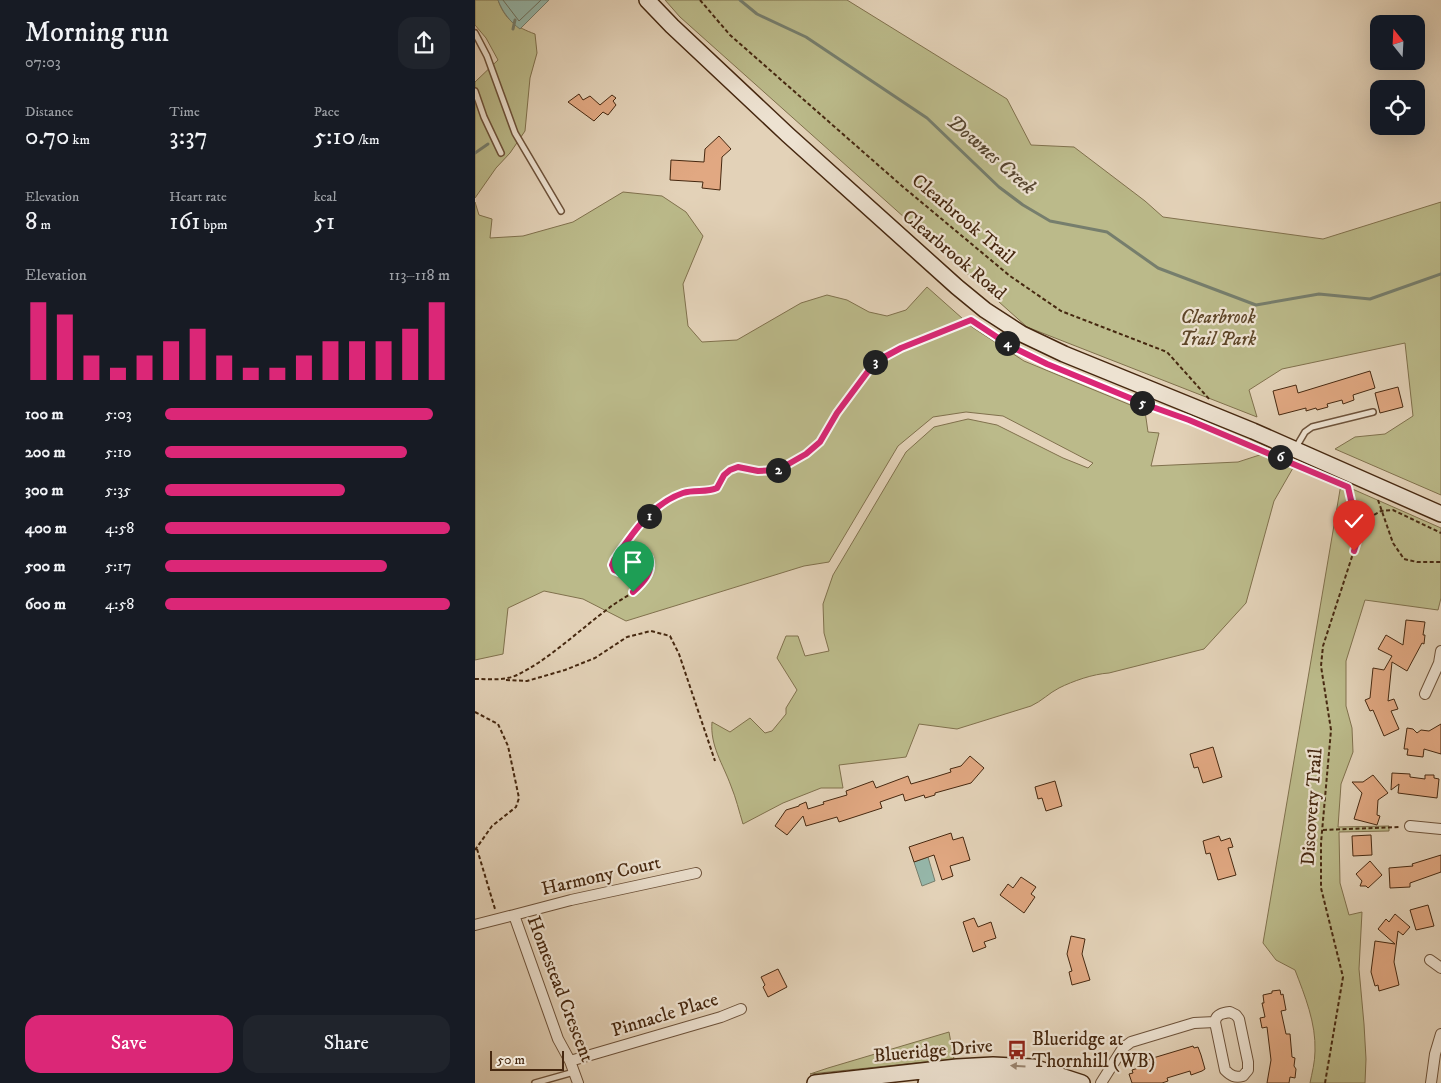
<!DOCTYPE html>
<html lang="en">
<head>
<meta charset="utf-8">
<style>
	:root { --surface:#171b24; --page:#20242c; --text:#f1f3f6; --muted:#9ea1a6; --accent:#db2777 }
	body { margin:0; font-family:"IM FELL DW Pica",serif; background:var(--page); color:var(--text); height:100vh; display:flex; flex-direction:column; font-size:19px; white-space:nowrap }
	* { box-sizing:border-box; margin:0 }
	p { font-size:16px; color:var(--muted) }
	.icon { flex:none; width:28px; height:28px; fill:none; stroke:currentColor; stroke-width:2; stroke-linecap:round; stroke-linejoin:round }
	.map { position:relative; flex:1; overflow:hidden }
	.side { display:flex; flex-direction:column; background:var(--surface); width:475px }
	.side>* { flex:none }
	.needle { width:32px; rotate:342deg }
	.fabs { position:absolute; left:895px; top:15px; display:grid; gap:10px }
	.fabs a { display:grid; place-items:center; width:55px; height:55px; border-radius:10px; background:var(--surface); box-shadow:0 5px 20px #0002; font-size:25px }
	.scale { position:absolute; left:15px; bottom:12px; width:74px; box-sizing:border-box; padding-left:5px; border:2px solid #462810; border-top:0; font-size:14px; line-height:18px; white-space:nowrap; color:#462810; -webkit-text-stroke:4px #ede2d1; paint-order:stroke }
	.pin { position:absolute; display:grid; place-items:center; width:42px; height:42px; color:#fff; margin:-51px -21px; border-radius:50% 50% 50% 0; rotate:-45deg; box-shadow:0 0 5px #0007 }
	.pin .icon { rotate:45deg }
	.km { position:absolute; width:25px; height:25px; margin:-12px; border-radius:50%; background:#222; color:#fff; font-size:14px; line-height:25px; text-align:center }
	.round { display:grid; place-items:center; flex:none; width:52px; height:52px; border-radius:15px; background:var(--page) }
	.summary { display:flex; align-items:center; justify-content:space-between; height:85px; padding:0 25px }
	h1 { font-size:28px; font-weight:600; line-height:38px }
	.figures { display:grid; grid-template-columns:repeat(3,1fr); gap:8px; height:85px; padding:5px 25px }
	.figures div { display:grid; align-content:center }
	.figures b { font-size:25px; font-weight:600 }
	.figures small { font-size:14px; font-weight:400 }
	.figures p { font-size:14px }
	.chart { height:140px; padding:10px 25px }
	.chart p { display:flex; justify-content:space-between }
	.chart svg { width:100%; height:90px; margin-top:5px; stroke:var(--accent); stroke-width:6 }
	.cta { display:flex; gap:10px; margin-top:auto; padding:10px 25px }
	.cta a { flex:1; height:58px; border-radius:15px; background:var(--accent); color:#fff; font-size:20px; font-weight:600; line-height:58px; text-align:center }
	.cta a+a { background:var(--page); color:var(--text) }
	ul { padding:0 25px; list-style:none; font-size:16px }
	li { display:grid; grid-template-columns:80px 60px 1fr; align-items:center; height:38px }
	li i { height:12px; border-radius:6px; background:var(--accent) }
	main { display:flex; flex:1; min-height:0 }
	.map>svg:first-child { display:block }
</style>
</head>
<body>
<main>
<section class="side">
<div class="summary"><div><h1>Morning run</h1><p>07:03</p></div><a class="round"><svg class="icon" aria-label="share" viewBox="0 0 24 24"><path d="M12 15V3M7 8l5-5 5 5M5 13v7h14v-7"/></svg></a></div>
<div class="figures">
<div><p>Distance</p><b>0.70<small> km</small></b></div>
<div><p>Time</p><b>3:37</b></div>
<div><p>Pace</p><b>5:10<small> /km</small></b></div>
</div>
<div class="figures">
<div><p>Elevation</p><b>8<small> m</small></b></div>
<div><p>Heart rate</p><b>161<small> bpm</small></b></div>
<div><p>kcal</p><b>51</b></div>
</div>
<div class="chart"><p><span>Elevation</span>113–118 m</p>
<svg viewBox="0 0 160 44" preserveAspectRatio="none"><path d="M5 44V6M15 44V12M25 44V32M35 44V38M45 44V32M55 44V25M65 44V19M75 44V32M85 44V38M95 44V38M105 44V32M115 44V25M125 44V25M135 44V25M145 44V19M155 44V6"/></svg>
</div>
<ul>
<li><b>100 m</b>5:03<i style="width:94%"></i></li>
<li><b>200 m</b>5:10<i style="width:85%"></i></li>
<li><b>300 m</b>5:35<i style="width:63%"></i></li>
<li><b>400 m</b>4:58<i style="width:100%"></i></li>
<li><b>500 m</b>5:17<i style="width:78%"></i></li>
<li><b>600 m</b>4:58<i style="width:100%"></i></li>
</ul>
<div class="cta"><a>Save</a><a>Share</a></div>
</section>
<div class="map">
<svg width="966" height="1083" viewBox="0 0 966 1083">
	<rect width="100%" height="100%" fill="#e3d2b8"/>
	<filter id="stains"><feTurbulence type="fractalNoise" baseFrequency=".004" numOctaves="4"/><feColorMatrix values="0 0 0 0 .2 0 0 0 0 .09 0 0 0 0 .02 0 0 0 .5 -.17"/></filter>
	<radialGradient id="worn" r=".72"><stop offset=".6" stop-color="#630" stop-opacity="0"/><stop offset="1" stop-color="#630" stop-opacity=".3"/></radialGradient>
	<path fill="#bbba8a" stroke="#80714d" d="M0,0H23C30,20 41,27 60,34L62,53L55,78L50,131L35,153L21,168L0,198V82L23,60L11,38L0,25Z
		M190,0H372L532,99L556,145L599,147L670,201L688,217L848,239L966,202V495L860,449L880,437L910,434L938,416L930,343L807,369L774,390L782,417L552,327L205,17Z
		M148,192L187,196L211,212L228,236L208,284L213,326L227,342L262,340L326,303L352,295L372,300L394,312L412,316L431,310L452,287L497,327L549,361L670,411L673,432L684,433L676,466L763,462L800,450L822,461L799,501L771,603L729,649L634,673C618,674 598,681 584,688C574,693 567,701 556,706L482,729L444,724L431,757L364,765L368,788H346L308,803L268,824C264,811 261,798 256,786C248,764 235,746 237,722L255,732L275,718L290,733L297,731L311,714V708L322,690L302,658L311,636H323L330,656L354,651L349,633L348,604L358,575L431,452L459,427L493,419L522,425L588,458L613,468L618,463L528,416L491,412L458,417L423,446L354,562L329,566L151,621L108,599L69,591L33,608L28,654L0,660V202L4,215L17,219L15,238L48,236L98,222Z
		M866,484L966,528V598L963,610L890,600L871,661V706L877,728L878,752L866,784L863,827L914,826V831L864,832L865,883L874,915L887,912L884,969L889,1024L891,1059L890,1083H835C837,1073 840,1062 840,1051C841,1023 830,996 820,970L801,960L788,943Z
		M474,1032L479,1059L335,1074L353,1068Z"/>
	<path fill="#96b8ab" stroke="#767e6d" d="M23,0H74L45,29C35,22 27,11 23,0Z
		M453,857L460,881L447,886L439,862Z"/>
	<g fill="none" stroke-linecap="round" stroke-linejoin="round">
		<path stroke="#6e705e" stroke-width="1" d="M28,0L44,21L66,0"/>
		<path stroke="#767e6d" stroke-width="3" d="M265,0L282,14L331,37L452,118L524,187L548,205L575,221L632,232L683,268L781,305L844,294L895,299L966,274
			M38,29L40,20
			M0,153L13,144"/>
	</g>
	<path fill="#e1a882" stroke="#462810" d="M104,94L108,100L115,96L125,105L137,95L141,98L138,101L141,105L133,115L128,112L119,121L93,102Z
		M244,136L256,149L247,157L245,190L227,188L228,182L195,180L196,160L229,162L230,149Z
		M895,371L900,388L878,395L879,400L868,404L867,400L852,404L853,407L842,410L841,408L831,411V408L804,415L798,391L821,385L823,393Z
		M923,387L928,407L905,413L900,393Z
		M931,620L950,622L948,635H950L949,644L947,643L932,671L917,662L913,701L919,699L923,709L916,711L924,729L909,736L898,710L895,711L890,700L895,698L898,668L909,670L917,656L903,649L911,635L928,645Z
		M966,724V754L949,749L948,757L932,755L933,749H929L932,728L938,729L942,733L946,730L954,731Z
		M738,747L747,777L728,783L723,767L719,768L715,754Z
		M495,756L509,768L496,783L460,793V795L450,798L449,795L430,801L428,794L405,802L407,808L364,822L362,817L331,826L328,816L312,835L300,826L311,810L324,806V805L331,802L333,809L349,804L348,802L372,795L371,791L398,781L401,788L433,776L436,784L460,777L476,772L475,769L486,766Z
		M917,773L935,774V777L950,779V775H959V778L964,779L962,798L923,793L924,784L916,790Z
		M898,775L913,793L903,800L902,815L905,816L902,825L879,819L887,793L877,782H888Z
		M580,781L587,806L571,811L567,798L563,799L560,787Z
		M476,833L478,840L488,837L495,860L475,866L478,876L467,880L459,855L439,862L434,847Z
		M896,835L897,855L878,856L877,836Z
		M744,836L746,841L755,838L758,847L753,848L761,875L743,880L735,853L731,854L728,841Z
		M966,855V872L935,883V887L915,888L914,868L938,866L937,864Z
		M895,861L907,875L893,888L891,886H885L887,881L881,874Z
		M546,877L561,887L556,894L560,897L549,913L525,895L533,884L538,888Z
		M953,905L959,926L941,930L935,910Z
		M920,914L935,927L928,935L923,931L919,962L924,985L904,991L903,985L900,986L896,972L900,941L920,944L903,929L911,919L914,922Z
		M499,918L503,927L516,922L521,938L509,942L511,947L498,952L488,922Z
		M596,936L610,939L607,954L615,980L597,985L594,972L597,971L592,954Z
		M303,969L312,987L293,997L288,987L290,985L286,977Z
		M805,990L806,995L808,994L811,1010L806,1011L811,1034H815L817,1057L820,1058L819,1066L821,1069L820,1078L815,1077L814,1083H792L796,1060L792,1027L787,1028L785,1018L790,1017L787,1003H789L788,995L797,993V991Z
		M718,1046L719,1048L723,1047L726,1055L730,1069L727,1071L716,1075L715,1071L692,1078L693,1081L687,1083H657L654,1074L658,1073L657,1070L670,1066L668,1061Z"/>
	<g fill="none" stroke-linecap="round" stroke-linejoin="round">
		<defs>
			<path id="lane" d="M0,33L12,56L40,133L86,211
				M0,91L9,117L26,153
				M820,449L830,432L837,427L898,412
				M60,1083L99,1072"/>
			<path id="street" d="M950,694L964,663L966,651
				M935,826L966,829
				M39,915L96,900L221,873
				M0,925L39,915L83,1039L95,1061L103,1083
				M955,960L966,968
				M755,1012L761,1015L764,1019L773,1062V1070L768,1076C760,1078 756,1076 750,1070L740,1022C741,1014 748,1013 755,1012Z
				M95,1061L246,1017L266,1009
				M626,1083L648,1048L656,1042L719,1023L740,1022
				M956,1083L960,1054L966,1034"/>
			<path id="secondary" d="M172,0L197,26L313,135L482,287L510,310L547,334L589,354L778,431L966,514
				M340,1083L482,1067L518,1065L558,1067L607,1083
				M451,1083C493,1078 537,1073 578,1083"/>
		</defs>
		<use href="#lane" stroke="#6d523a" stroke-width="8"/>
		<use href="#street" stroke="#6d523a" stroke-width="12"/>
		<use href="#secondary" stroke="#462810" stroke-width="18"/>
		<path stroke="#462810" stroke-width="2" stroke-dasharray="4 2.5" stroke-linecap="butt" d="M225,0L255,35L427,186L535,276L586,311L692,352L735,400
			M873,487L884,533
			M903,500L918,543L929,559L942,562H966
			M0,679C14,679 29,681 42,675C72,661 107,628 134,608C145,599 159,594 168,583C174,576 177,566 174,558C158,551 146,585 137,565L139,560C157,534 176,504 208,493C219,489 232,493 242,488L249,475L255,470L263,467L283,471L303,470L331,454L345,442L362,413L400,362L426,348L495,320L537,347L573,364L800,455
			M31,680L52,681L90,670L120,658L152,637L176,631L195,636L204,654L240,761
			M0,712L23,724L33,746L44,798L41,807L17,826L0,850
			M848,830L925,827
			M2,849L20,909
			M850,1083L868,977L846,888V843L856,730L846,666L848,646L884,535L891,521L899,515L906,511L918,510L966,533"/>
		<use href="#lane" stroke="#ede2d1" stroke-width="5"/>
		<use href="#street" stroke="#ede2d1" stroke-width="10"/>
		<use href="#secondary" stroke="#ede2d1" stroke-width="15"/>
	</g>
	<defs><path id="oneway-solid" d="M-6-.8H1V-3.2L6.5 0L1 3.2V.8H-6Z" transform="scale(1.25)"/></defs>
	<use fill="#9a8570" href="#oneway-solid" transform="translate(543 1066) rotate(-176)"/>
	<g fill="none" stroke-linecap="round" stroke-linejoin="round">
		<defs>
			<path id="route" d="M158,592C168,583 179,572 174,558C161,553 155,568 144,572L139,570L137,565L139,560C157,534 176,504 208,493C219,489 232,493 242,488L249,475L255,470L263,467L283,471L303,470L331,454L345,442L362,413L400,362L426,348L496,320L537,347L572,364L672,405L714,420L873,487L884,535L879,551"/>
		</defs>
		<use href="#route" stroke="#fff" stroke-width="10"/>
		<use href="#route" stroke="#db2777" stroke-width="6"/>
	</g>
	<defs>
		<symbol id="bus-bare" viewBox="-9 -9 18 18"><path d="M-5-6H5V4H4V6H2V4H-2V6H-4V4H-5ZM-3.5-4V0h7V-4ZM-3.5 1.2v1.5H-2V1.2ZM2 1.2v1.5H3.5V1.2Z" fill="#8f2418" stroke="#ede2d1" stroke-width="2.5" paint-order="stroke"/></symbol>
	</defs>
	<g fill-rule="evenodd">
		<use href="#bus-bare" x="528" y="1036" width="28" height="28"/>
	</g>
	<g text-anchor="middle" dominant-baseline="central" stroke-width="4.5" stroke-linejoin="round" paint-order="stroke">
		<g font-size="19" fill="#462810" stroke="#ede2d1">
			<text transform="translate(488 219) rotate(40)">Clearbrook Trail</text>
			<text transform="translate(479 255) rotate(40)">Clearbrook Road</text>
			<text transform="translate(837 807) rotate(-86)">Discovery Trail</text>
			<text transform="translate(126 876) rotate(-13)">Harmony Court</text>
			<text transform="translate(85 989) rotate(69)">Homestead Crescent</text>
			<text transform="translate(190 1015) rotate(-17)">Pinnacle Place</text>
			<text transform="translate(458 1051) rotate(-5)">Blueridge Drive</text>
		</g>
		<g font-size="19" font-style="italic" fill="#5d4528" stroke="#ede2d1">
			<text x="743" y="317">Clearbrook<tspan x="743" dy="22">Trail Park</tspan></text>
		</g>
		<g font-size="19" fill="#462810" stroke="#ede2d1" text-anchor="start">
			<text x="557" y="1039">Blueridge at<tspan x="557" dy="22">Thornhill (WB)</tspan></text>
		</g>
		<g font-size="20" font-style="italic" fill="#56452f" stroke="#ede2d1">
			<text transform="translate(516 155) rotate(41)">Downes Creek</text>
		</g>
	</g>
	<rect width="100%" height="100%" filter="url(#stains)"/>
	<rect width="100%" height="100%" fill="url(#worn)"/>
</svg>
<div class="fabs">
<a><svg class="needle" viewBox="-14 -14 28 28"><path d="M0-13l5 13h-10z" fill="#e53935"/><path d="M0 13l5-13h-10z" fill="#9ea1a6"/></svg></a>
<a><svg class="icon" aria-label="locate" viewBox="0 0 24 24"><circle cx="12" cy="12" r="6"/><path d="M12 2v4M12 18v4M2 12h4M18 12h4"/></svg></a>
</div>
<div class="scale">50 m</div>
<div class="pin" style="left:158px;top:592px;background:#1e9e55"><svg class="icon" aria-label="arrive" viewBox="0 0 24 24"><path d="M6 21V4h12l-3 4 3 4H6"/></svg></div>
<div class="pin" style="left:879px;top:551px;background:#d93025"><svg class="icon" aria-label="check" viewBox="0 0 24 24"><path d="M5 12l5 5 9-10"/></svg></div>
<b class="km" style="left:174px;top:516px">1</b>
<b class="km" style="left:303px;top:470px">2</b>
<b class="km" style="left:400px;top:362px">3</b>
<b class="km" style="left:532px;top:343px">4</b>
<b class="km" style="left:667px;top:403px">5</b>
<b class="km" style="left:805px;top:457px">6</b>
</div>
</main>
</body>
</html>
